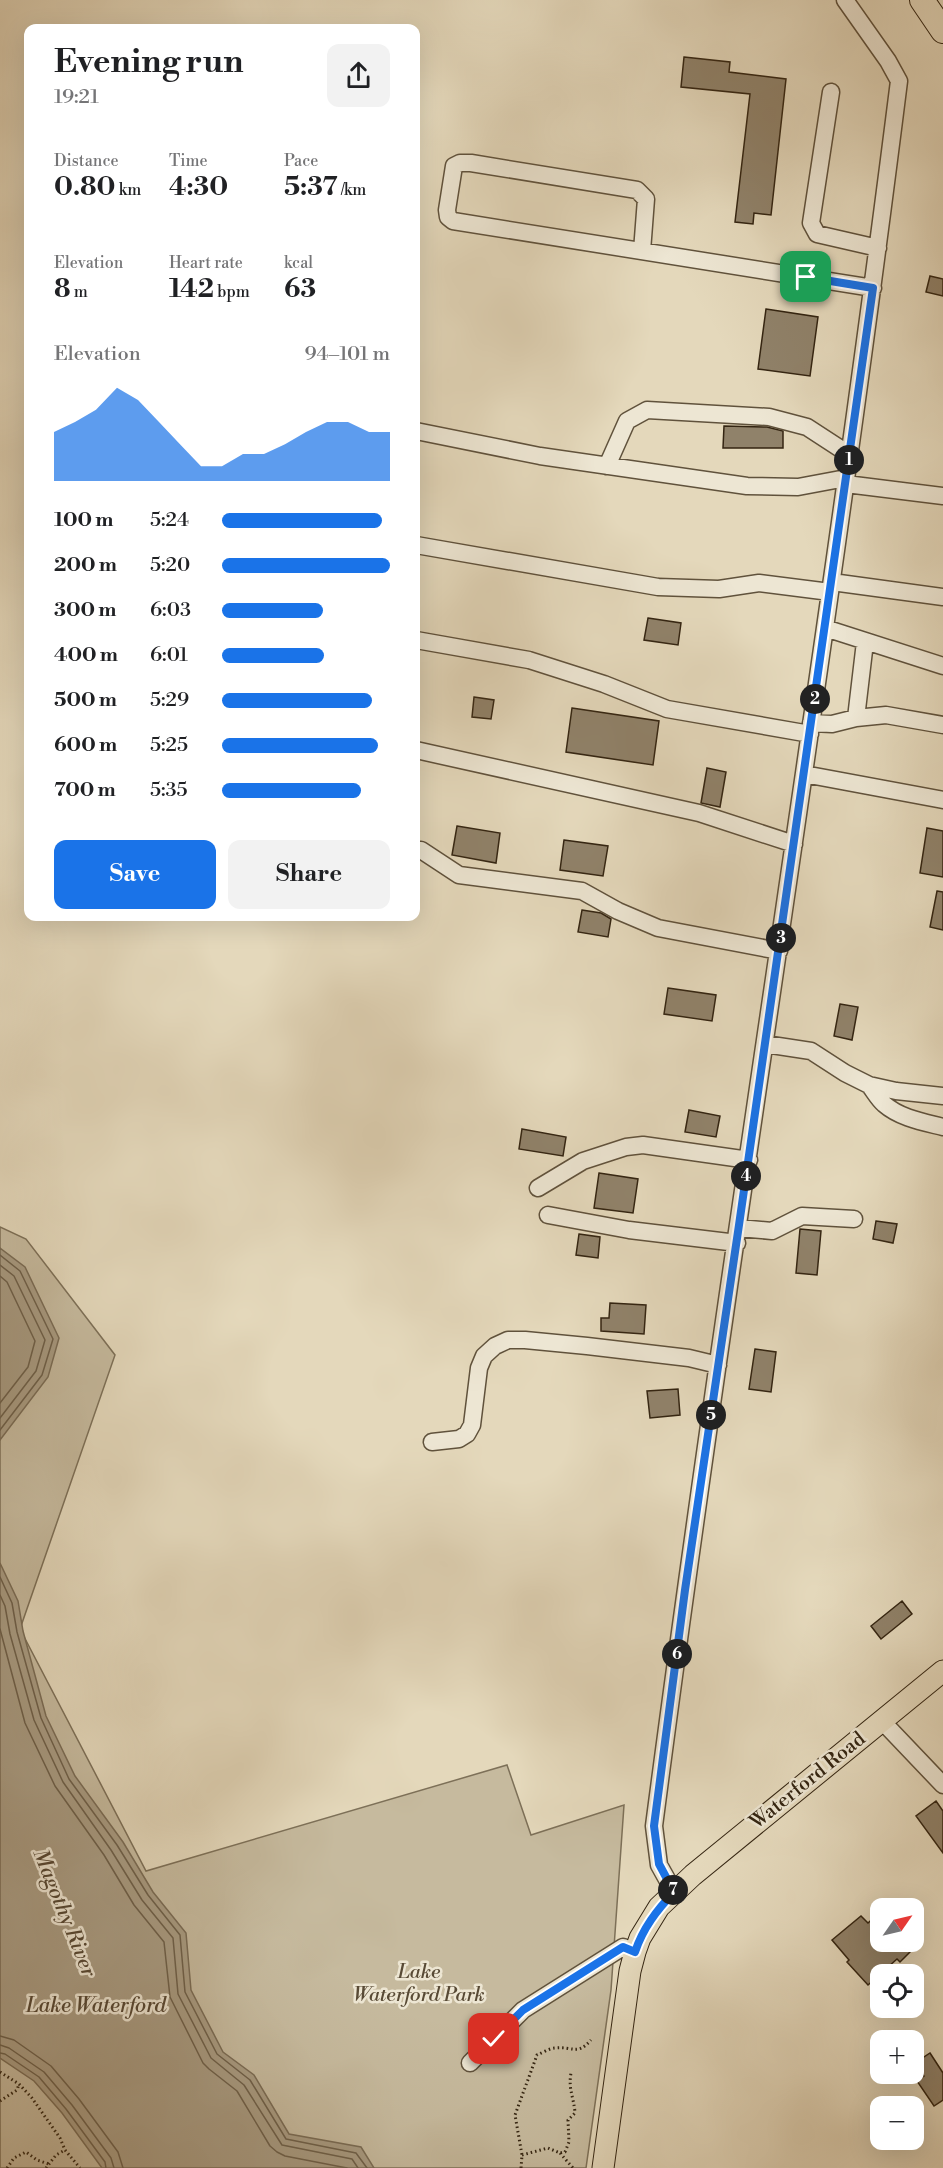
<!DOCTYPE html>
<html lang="en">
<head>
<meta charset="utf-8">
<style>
	:root { --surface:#fff; --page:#f2f2f2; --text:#202124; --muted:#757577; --accent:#1a73e8 }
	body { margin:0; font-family:"Libre Bodoni",serif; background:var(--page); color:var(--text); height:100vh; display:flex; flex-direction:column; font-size:22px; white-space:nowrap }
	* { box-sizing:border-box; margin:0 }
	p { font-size:20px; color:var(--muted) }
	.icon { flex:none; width:33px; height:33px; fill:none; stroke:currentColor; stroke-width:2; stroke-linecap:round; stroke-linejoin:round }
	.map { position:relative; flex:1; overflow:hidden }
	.panel { position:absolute; left:24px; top:24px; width:396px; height:897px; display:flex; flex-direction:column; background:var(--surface); border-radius:12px; box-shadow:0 6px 24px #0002 }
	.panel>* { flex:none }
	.needle { width:39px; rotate:56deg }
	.buttons { position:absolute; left:870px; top:1898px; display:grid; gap:12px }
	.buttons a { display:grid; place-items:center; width:54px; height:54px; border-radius:12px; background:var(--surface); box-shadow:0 6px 24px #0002; font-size:30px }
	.pin { position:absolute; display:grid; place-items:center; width:51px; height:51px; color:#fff; margin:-26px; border-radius:12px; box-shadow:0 3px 9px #0006 }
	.km { position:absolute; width:30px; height:30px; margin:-15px; border-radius:50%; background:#222; color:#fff; font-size:16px; line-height:30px; text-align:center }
	.round { display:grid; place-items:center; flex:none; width:63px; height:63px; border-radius:12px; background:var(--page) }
	.summary { display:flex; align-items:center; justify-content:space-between; height:102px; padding:0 30px }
	h1 { font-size:33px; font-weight:700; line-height:45px }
	.stats { display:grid; grid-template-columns:repeat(3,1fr); gap:9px; height:102px; padding:6px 30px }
	.stats div { display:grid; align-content:center }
	.stats b { font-size:26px; font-weight:700 }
	.stats small { font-size:16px; font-weight:400 }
	.stats p { font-size:16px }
	.chart { height:168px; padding:12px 30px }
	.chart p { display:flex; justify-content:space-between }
	.chart svg { width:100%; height:108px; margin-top:6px; fill:var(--accent); opacity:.7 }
	.action { display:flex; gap:12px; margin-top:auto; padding:12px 30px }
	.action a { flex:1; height:69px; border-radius:12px; background:var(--accent); color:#fff; font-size:24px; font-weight:700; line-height:69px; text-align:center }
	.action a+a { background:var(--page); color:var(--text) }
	ul { padding:0 30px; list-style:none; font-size:20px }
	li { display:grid; grid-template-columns:96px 72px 1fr; align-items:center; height:45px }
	li i { height:15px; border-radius:8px; background:var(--accent) }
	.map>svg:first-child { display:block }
</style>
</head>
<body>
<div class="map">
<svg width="943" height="2168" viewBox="0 0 943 2168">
	<rect width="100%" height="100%" fill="#e4d8bb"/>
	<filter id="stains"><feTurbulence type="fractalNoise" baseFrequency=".00333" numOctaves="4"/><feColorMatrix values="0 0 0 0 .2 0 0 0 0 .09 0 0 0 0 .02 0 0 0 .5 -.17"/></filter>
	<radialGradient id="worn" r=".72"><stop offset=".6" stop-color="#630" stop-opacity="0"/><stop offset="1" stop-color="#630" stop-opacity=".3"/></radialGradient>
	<path fill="#c6ba9e" stroke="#7d7058" stroke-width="1.5" d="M0,1227L26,1239L115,1355L20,1629L146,1871L507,1765L531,1835L624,1805L611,1990L586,2168H0Z"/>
	<path fill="#a89b82" stroke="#7a6c55" stroke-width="1.5" d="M0,1248L25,1267L59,1338L48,1377L0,1440Z
		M0,1563L18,1601L23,1631L46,1716L75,1776L123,1842L153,1892L186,1933L191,1990L223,2052L254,2075L289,2134L361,2147L374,2168H102L62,2113L34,2081L0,2058Z"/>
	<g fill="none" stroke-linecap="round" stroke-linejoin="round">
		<path stroke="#6e604a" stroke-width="1.5" d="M0,1255L20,1271L53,1339L42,1375L0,1430
			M0,1265L14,1276L45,1340L36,1371L0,1418
			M0,1276L7,1282L35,1341L28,1367L0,1403
			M0,1577L12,1603L17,1632L41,1718L69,1779L117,1845L148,1895L180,1935L185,1992L217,2054L250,2080L286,2139L356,2153L367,2168
			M0,1595L5,1606L10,1634L34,1720L63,1782L111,1850L142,1900L173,1938L178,1994L211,2058L244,2085L282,2145L352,2159L358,2168
			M0,1629L25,1723L55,1786L104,1855L134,1905L164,1942L170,1997L203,2063L209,2069L237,2091L270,2146L277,2152L285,2156L347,2168
			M0,2036L14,2040L51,2066L79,2099L118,2152L123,2168
			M0,2045L9,2048L44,2072L72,2105L111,2158L114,2168
			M0,2053L5,2054L39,2077L66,2109L105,2162L106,2168"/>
	</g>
	<path fill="#90826a" stroke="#342512" stroke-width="1.5" d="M684,57L730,62L729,72L786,79L771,215L754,213L753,224L735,222L750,94L681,87Z
		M930,276L943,279V296L926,292Z
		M766,309L818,317L810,376L758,369Z
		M724,426L767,427L783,431V448H723Z
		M648,618L681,623L678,645L644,640Z
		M474,697L494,700L491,719L472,717Z
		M572,708L659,721L653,765L566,752Z
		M707,768L726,772L720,807L701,803Z
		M457,826L500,833L496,863L452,855Z
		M927,828L943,831V877L920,873Z
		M564,840L608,846L603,876L560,870Z
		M937,891L943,892V930L930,927Z
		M582,910L601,913L611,919L608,937L578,932Z
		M668,988L716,995L712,1021L664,1014Z
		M840,1004L858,1007L852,1040L834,1036Z
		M689,1110L720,1116L716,1137L685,1132Z
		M522,1129L566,1137L563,1156L519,1149Z
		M599,1173L638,1179L633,1213L594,1208Z
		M876,1221L897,1224L893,1243L873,1239Z
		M800,1229L821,1231L817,1275L796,1273Z
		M579,1234L600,1237L598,1258L576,1255Z
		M610,1303L646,1305L644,1334L601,1331V1318H609Z
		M755,1349L776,1352L771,1392L749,1389Z
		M678,1389L680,1415L650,1418L647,1391Z
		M902,1601L912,1614L881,1639L871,1626Z
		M936,1801L943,1811V1853L916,1816Z
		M880,1912V1941H906L913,1949L900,1962L897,1959L868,1985L847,1962L849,1960L832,1940L861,1916L868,1923Z
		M930,2053L943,2073V2100L934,2106L917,2081L924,2076L915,2063Z"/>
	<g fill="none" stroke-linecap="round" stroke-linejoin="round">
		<defs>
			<path id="minor" d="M831,92L811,223L817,234L878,248
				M642,251L646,199L637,190L471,163H460L454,166L447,210L448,217L453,221L873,288
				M416,431L540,456L747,486L798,487L846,478
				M607,466L627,421L647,410L769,417L807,427L850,455
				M846,484L943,496
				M416,545L658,587L719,589L759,583L830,592
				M832,582L943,597
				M825,628L943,666
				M416,640L529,660L604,684L667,709L810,734
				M856,718L865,642
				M811,723L832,724L856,718L886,715L943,725
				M416,750L699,813L794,844
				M804,774L943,800
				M416,850H421L459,875L582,891L618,911L658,928L779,951
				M765,1044L811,1051L845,1073L869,1085L896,1091L943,1096
				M869,1085C874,1091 878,1099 884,1104C900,1118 923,1122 943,1127
				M538,1188L583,1161L626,1147L643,1145L749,1160
				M548,1215L629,1230L737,1243
				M739,1228L772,1231L802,1216L854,1219
				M432,1442L459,1439L467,1434L472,1425L479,1368L484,1356L495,1346L508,1340H525L587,1346L689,1358L718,1365
				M882,1721L943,1785
				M674,1892L659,1865L654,1826C730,1244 826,664 899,81L888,61L845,0
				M470,2063L523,2010L623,1947L635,1952"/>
			<path id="major" d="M603,2168L630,1971L635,1952L640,1938L659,1907L693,1875L943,1671"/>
			<path id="highway" d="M922,0L943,31"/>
		</defs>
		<use href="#minor" stroke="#60523c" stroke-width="19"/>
		<use href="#major" stroke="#342512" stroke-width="23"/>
		<use href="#highway" stroke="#342512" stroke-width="26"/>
		<path stroke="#342512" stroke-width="3" stroke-dasharray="1.5 3" stroke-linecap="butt" d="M0,2072L19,2084L32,2098L60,2138L65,2150L80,2168
			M0,2101L17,2090L19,2084
			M560,2153L573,2168
			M522,2155L548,2148L560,2153L565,2152L569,2142L568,2120L575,2113C574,2098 568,2089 571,2073
			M7,2168L14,2158L26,2152L37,2160L49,2164
			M46,2168L56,2155L65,2150
			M521,2168L522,2155L515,2115L537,2055C542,2053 550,2048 555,2048C573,2046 577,2056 591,2040"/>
		<use href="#minor" stroke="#ede6d3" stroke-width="16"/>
		<use href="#major" stroke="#e4d8bb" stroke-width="21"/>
		<use href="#highway" stroke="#e4d8bb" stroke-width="24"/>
	</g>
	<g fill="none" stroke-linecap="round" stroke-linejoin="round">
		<defs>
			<path id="route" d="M494,2039L523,2010L623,1947L635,1952C643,1928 657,1910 674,1892L659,1864L654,1826L685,1590L739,1225L873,288L806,277"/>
		</defs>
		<use href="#route" stroke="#fff" stroke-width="12"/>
		<use href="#route" stroke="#1a73e8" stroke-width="8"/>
	</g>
	<g text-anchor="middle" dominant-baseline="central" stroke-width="5" stroke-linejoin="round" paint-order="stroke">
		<g font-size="20" fill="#342512" stroke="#ede6d3">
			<text transform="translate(808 1781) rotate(-39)">Waterford Road</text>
		</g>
		<g font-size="20" font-style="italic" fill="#584a35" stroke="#ede6d3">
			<text x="419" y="1972">Lake<tspan x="419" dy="23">Waterford Park</tspan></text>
		</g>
		<g font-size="21" font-style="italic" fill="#574834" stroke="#ede6d3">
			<text transform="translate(64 1913) rotate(68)">Magothy River</text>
			<text x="96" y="2006">Lake Waterford</text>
		</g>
	</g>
	<rect width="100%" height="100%" filter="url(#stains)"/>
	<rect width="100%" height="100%" fill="url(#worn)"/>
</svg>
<div class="buttons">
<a><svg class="needle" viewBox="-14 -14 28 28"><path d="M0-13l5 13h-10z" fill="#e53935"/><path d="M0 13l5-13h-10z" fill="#757577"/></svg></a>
<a><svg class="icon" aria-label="locate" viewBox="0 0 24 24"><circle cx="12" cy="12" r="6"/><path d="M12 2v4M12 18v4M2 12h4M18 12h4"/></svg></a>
<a>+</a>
<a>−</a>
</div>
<div class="pin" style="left:806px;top:277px;background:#1e9e55"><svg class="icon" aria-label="arrive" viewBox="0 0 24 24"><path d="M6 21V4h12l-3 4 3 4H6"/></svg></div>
<div class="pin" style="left:494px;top:2039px;background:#d93025"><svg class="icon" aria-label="check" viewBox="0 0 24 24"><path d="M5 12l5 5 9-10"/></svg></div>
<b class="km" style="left:849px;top:460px">1</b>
<b class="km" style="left:815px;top:699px">2</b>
<b class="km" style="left:781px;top:938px">3</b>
<b class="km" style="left:746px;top:1176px">4</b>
<b class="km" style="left:711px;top:1415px">5</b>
<b class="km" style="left:677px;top:1654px">6</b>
<b class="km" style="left:673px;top:1890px">7</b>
<section class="panel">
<div class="summary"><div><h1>Evening run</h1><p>19:21</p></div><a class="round"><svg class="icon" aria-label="share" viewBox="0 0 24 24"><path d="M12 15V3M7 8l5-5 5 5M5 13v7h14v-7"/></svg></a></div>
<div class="stats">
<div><p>Distance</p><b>0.80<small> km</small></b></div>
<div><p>Time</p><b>4:30</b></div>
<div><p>Pace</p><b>5:37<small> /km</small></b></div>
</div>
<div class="stats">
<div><p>Elevation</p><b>8<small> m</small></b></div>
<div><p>Heart rate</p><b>142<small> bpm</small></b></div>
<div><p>kcal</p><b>63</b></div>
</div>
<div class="chart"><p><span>Elevation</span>94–101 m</p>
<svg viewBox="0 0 160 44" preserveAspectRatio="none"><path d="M0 44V24L10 20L20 15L30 6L40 11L50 20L60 29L70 38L80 38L90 33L100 33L110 29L120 24L130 20L140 20L150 24L160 24V44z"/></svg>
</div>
<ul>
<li><b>100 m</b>5:24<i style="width:95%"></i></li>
<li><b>200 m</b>5:20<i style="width:100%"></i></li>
<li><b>300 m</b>6:03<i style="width:60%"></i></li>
<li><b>400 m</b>6:01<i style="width:61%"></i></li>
<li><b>500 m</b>5:29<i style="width:89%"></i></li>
<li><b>600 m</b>5:25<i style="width:93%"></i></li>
<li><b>700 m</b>5:35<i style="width:83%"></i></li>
</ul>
<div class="action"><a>Save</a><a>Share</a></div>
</section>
</div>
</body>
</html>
